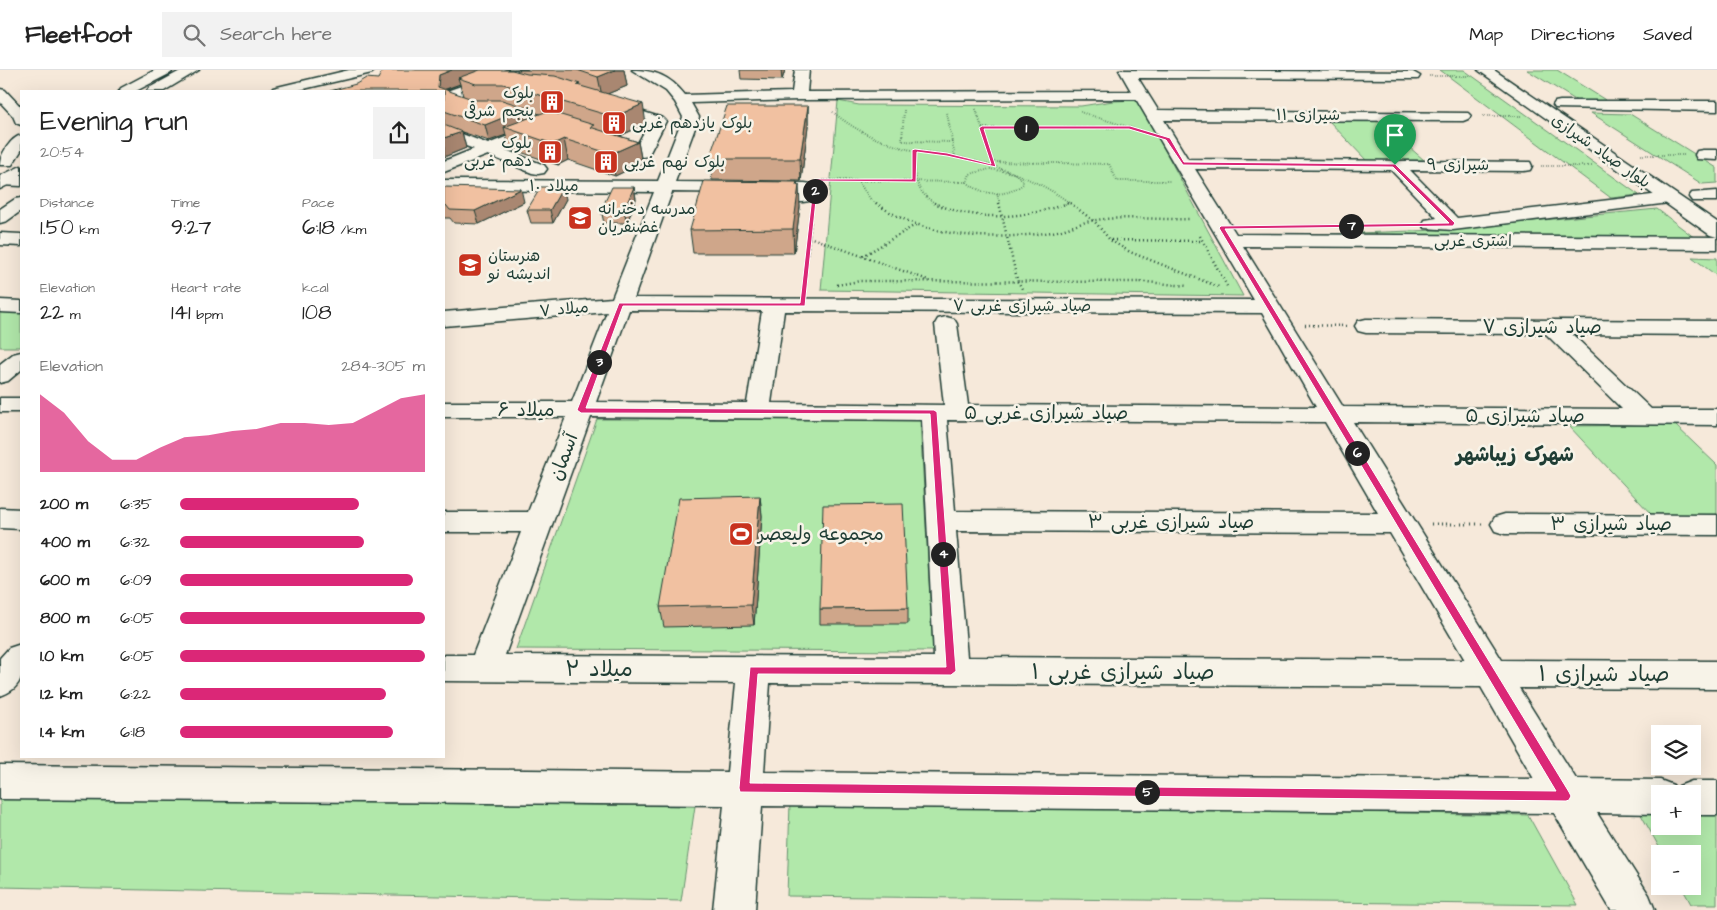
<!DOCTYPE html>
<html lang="en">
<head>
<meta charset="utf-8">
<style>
	:root { --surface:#fff; --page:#f2f2f2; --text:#222; --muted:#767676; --line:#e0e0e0; --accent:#db2777 }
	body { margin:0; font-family:"Architects Daughter","Playpen Sans Arabic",sans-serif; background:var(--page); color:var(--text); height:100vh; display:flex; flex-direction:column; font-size:19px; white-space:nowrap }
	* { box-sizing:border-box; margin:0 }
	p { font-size:16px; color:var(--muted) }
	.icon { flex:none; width:28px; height:28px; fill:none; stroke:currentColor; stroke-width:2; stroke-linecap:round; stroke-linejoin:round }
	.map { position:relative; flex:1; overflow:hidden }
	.panel { position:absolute; left:20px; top:20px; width:425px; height:668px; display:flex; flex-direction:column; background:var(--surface); border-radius:0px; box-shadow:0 5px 20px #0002 }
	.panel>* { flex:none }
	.buttons { position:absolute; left:1651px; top:655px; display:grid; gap:10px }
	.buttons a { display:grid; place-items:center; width:50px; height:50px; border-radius:0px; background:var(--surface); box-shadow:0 5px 20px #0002; font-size:25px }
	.pin { position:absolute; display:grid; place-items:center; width:42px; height:42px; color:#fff; margin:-51px -21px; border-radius:50% 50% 50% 0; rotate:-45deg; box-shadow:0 0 5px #0007 }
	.pin .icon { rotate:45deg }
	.km { position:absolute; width:25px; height:25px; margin:-12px; border-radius:50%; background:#222; color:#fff; font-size:14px; line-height:25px; text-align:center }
	.round { display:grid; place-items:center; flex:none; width:52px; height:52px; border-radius:0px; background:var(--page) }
	.headline { display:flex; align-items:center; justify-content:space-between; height:85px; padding:0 20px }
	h1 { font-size:28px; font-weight:600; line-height:38px }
	.figures { display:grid; grid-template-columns:repeat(3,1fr); gap:8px; height:85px; padding:5px 20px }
	.figures div { display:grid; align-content:center }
	.figures b { font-size:21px; font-weight:600 }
	.figures small { font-size:14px; font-weight:400 }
	.figures p { font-size:14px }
	.chart { height:140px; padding:10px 20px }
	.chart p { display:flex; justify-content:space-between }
	.chart svg { width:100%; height:90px; margin-top:5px; fill:var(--accent); opacity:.7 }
	ul { padding:0 20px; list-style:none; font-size:16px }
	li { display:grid; grid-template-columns:80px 60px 1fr; align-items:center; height:38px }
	li i { height:12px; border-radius:6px; background:var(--accent) }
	header { display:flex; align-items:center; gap:30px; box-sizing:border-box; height:70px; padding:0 25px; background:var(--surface); border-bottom:1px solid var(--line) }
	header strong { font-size:24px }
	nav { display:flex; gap:28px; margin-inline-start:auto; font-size:18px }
	.search { width:350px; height:45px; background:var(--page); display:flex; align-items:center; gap:12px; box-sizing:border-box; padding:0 18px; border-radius:0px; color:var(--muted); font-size:19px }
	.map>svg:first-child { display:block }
</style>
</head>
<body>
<header>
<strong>Fleetfoot</strong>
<div class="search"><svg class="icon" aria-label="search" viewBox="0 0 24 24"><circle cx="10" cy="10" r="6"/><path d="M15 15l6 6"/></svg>Search here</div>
<nav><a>Map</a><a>Directions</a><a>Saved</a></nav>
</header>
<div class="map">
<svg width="1717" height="840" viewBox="0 0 1717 840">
	<rect width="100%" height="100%" fill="#f6e9da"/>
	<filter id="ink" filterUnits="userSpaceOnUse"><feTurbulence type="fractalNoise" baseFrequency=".02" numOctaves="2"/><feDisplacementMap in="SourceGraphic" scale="10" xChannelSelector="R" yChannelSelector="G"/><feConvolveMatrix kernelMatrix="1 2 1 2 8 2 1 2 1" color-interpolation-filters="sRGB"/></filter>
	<g filter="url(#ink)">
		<path fill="#b1e8aa" stroke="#68926f" d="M1440,0H1464L1639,125L1611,128Z
			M1527,0H1557L1607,31H1577Z
			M1138,30L1243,226L821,220L838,31L859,35L1081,36L1113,31Z
			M1591,43L1630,44L1717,98V113L1702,114Z
			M1328,50H1378L1424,90L1367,91Z
			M1657,139L1695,168L1276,166L1439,160Z
			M1692,187L1717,188V206Z
			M21,241V277H0V242Z
			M597,349L920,350L933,581L516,579Z
			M1675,355L1717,395V445L1651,444L1569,356Z
			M0,729L695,736L681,831L0,817Z
			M790,733L1528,745L1578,835L787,826Z
			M1639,741H1660V756H1692L1693,742H1717V834H1691L1681,816H1692V784H1663Z"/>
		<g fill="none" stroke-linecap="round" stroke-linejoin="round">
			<defs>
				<path id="minor" d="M349,0H374L372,3L295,21H271L273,18Z
					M507,0H527L525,3L444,31V22Z
					M632,0C655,0 670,6 685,25L792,22L795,0H809L807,22L1131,21L1119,0L1413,2L1420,6L1418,9L1138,8L1158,40L1468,43L1471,46L1468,49L1463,51L1164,50L1188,89L1530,92L1532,96L1530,100L1524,101L1410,100L1457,148L1669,123L1675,124L1678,128L1675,132L1669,133L1453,160L1425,158L1423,154L1425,150L1437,148L1391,100L1195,99L1236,164L1717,167V179L1243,176L1343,337L1622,339L1546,264L1366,263L1358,261L1355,256L1358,251L1366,249L1717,251V265L1572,264L1651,339H1717V355L1353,352L1502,590L1717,591V619L1519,618L1576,709L1660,710L1673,715L1676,721L1679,716L1692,711H1717V745H1692V724H1660V744L1597,743L1649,825L1655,840H1611L1554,743L762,736L755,840H713L724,735L0,729V695L727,702L736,613L444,611V585H473L521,462H444V442H528L566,347H444V332H572L607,242L444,256V242L612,228L654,122L444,120V110L658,111L683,47L675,32L666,21ZM1136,29L1254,230L634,228L672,122L756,123L752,127L755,131L761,132H803L809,131L814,118L811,114L805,113L675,112L699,47L691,33L799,30ZM629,240L762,241L747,333L596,332ZM784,241L1262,243L1316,337L968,335L957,254L954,249L946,247L938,249L935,254L944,335L771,333ZM591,347L922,350L934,587L505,585ZM947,350L1325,352L1378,443L955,441ZM956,461L1390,463L1465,590L967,587ZM770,613L1481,617L1534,709L764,702Z
					M0,19L5,20L21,37V55L16,53L13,46L0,32Z
					M608,31L663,48L666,51L648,86L642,87L598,73L596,70L598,67L604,65L637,75L649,53L603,38L601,35L603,32Z
					M1560,31H1717V41L1555,38L1553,35L1555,32Z
					M542,53L548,55L550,58L548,61L503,79L544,95L547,99L544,103L538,104L532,103L488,85L444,102V91L474,79L444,68V57L488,74Z
					M21,65V81L12,95H0C0,84 11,68 21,65Z
					M1703,80H1717V90L1697,89L1695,85L1697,81Z
					M5,106H21V116L0,115V107Z
					M21,128V141L7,151L0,153V139L15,129Z
					M0,163L21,164V176L0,175Z
					M0,230L21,231V243L0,242Z
					M21,282V300L8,311L0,313V294L13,284Z
					M0,328H21V342H0Z
					M0,438L21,439V459L0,458Z
					M1505,444L1717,445V465L1505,464L1495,461L1491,454L1495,447Z
					M21,574C23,598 27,617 0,626V588L9,578Z"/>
				<path id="major" d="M155,0H173L171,3L136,21H119L121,18Z
					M182,0H199L164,21H147L149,18Z
					M1478,0H1494L1717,152V167L1710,165Z
					M21,96V108L0,119V106Z
					M1717,121V131H1692L1689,127L1692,123Z"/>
			</defs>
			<use href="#minor" stroke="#1f3d34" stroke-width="3"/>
			<use href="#major" stroke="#1f3d34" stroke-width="3"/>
			<path stroke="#1f3d34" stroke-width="2" stroke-dasharray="0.5 2" stroke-linecap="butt" d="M1429,6H1470
				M976,39L993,93
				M904,40L902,71L952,72L947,42
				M833,42C854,60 880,72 907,79C921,82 935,83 949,85C991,94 1036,107 1071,134
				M1080,42L1141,61
				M1483,46H1521
				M982,58H1126
				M952,72L955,86
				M915,80C914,103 913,122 937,134
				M1641,85H1685
				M992,92L1109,94L1117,111H1171
				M1541,96H1592
				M990,99L1014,103L1023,110V114C1007,128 982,126 967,112L970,104Z
				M823,110L967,112
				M857,110L871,130L877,134
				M997,123L1000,134
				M1065,134L1070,132"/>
			<path stroke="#1f3d34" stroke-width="2.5" stroke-dasharray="1 3" stroke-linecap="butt" d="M876,133C925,169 993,171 1052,162C1067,160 1080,152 1096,150C1126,146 1160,150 1191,149
				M934,133C977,152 1024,149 1068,133
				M999,133L1017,209L1022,219
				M1070,133L1095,152L1110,170L1130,182L1219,217
				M1200,166L1228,218
				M809,167L928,210
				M1111,170L1202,171
				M863,186L917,154
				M837,215L860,211L1147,212L1187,216
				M804,217L812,141
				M1305,255L1347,256"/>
			<path stroke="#1f3d34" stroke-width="3" stroke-dasharray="1 4" stroke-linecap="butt" d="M1431,454H1482"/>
			<use href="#minor" fill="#f7f3e8" fill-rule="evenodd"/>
			<use href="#major" fill="#f7f3e8" fill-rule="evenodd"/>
		</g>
		<path fill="#cfa68a" stroke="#1f3d34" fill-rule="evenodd" d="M517,0H624L627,16L607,24L646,54L620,66L638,72L642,93L615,106L568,90L558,95L509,78L506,65L489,71L462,62L466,78L444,87V21L378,9L517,2ZM460,14L463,26L445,20ZM527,40L540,44L529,48Z
			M740,0H785L782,10L741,9Z
			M808,36V56L801,111L712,110L709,89Z
			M797,112L800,137L794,183H693L690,160Z
			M444,117L524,132L479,154L454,153L450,148H444Z
			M634,117L636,129L627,153H604L601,140Z
			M566,129L553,153H531L527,140Z
			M760,426L762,446L754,555L664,557L660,537Z
			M908,538V554H820V539Z"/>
		<path fill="#a98771" stroke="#1f3d34" d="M452,0H500L458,8L460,14L443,20L438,17L439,5Z
			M615,0H624L627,16L602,26L598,7Z
			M781,0H785L782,10Z
			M554,24L559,44L550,47L546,27Z
			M643,34L646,54L617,67L614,47Z
			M808,36V56L801,111L800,89Z
			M527,38L531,54L504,57L506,65L489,71L485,55Z
			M462,62L466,78L444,87V68Z
			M564,69L568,90L558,95L553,74Z
			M638,72L642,93L615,106L611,84Z
			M797,112V125L799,115L800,137L794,183L793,159Z
			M563,117L566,129L553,153L550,140Z
			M634,117L636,129L627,153L624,140Z
			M521,119L524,132L479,154L475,141Z
			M760,426L762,446L754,555L751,535Z"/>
		<path fill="#f1c1a1" stroke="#1f3d34" d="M385,0H452L439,5L438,17L475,30H502L527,38L485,55L444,41V21H330L356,14L366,8L378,9L382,1Z
			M480,0H512L527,4L555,6L580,14L577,15L643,34L614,47L563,32L560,27L554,24L546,27L503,14H476L458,8Z
			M577,0H615L598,7Z
			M727,36H808L800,89H709Z
			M548,41L594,55L590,57L638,72L611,84L564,69L553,74L504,57Z
			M444,55L462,62L444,68Z
			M704,111L797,112L796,115H799L793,159L690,160Z
			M444,117L521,119L475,141L450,140L446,135H444Z
			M541,117H563L550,140H527Z
			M612,117H634L624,140H601Z
			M760,426L751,535L660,537L679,428Z
			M903,434L908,538L820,539L823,435Z"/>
	</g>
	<path fill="#db2777" stroke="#fff" fill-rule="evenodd" d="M982,56H1130L1170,68L1184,92L1395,94L1455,153L1453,156L1225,159L1569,722L1571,726L1569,730L1566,731L740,722L739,718L750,597H946L930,344L581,343L577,340L619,233H800L814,109H912V80L915,79L947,83L991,94L979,58ZM984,59H1129L1166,70L1183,95L1393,97L1449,153L1221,156L1219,158L1556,721L750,713L758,604L951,605L956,601L937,342L934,340L586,338L623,236H805L818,111L916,112L917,82L947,86L996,97Z"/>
	<defs>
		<symbol id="building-square" viewBox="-11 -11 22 22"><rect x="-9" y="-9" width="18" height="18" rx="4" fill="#c8321e" stroke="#f7f3e8"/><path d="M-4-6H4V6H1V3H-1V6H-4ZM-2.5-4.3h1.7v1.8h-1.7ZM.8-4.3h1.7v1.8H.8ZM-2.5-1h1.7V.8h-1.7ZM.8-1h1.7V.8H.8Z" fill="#fff"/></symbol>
		<symbol id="school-square" viewBox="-11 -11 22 22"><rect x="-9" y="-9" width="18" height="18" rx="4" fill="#c8321e" stroke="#f7f3e8"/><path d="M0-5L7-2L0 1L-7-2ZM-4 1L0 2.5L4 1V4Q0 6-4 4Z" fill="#fff"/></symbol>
		<symbol id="stadium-square" viewBox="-11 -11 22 22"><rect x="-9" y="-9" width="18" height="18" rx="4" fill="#c8321e" stroke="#f7f3e8"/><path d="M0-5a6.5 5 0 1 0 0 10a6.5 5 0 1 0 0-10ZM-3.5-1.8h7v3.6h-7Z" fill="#fff"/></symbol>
	</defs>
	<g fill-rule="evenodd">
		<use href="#building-square" x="538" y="18" width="28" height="28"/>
		<use href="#building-square" x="600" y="39" width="28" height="28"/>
		<use href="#building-square" x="536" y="68" width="28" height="28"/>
		<use href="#building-square" x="592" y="78" width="28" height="28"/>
		<use href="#school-square" x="566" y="134" width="28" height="28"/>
		<use href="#school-square" x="456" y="181" width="28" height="28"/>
		<use href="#stadium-square" x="727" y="450" width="28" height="28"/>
	</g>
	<g text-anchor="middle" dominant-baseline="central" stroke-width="5" stroke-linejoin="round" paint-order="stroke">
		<g font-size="16" fill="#1f3d34" stroke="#f7f3e8" text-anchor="start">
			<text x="534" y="23" text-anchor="end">بلوک<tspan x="534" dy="18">پنجم شرقی</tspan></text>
			<text x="632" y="53">بلوک یازدهم غربی</text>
			<text x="532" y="73" text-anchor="end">بلوک<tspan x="532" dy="18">دهم غربی</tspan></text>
			<text x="624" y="92">بلوک نهم غربی</text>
			<text x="598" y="139">مدرسه دخترانه<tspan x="598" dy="18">غضنفریان</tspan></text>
			<text x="488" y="186">هنرستان<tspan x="488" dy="18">اندیشه نو</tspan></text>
		</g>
		<g font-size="16" fill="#1f3d34" stroke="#f7f3e8">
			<text x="1308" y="45">شیرازی ۱۱</text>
			<text transform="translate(1601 81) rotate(35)">بلوار صیاد شیرازی</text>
			<text x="1458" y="95">شیرازی ۹</text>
			<text x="554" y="116">میلاد ۱۰</text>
			<text x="1473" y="171">اشتری غربی</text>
			<text x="1022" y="236">صیاد شیرازی غربی ۷</text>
			<text transform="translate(564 239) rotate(-5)">میلاد ۷</text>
		</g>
		<g font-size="19" fill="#1f3d34" stroke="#f7f3e8">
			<text x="1542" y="257">صیاد شیرازی ۷</text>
			<text x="526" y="340">میلاد ۶</text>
			<text x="1046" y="343">صیاد شیرازی غربی ۵</text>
			<text x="1525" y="346">صیاد شیرازی ۵</text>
			<text transform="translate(564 387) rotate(-69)">آسمان</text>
			<text x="1171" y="452">صیاد شیرازی غربی ۳</text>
			<text x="1611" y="454">صیاد شیرازی ۳</text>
		</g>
		<g font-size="19" fill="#1f3d34" stroke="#f7f3e8" text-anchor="start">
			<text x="758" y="464">مجموعه ولیعصر</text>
		</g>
		<g font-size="20" font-weight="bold" fill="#1f3d34" stroke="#f7f3e8">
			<text x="1515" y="385">شهرک زیباشهر</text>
		</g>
		<g font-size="22" fill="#1f3d34" stroke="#f7f3e8">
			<text x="599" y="599">میلاد ۲</text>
			<text x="1123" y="602">صیاد شیرازی غربی ۱</text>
			<text x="1604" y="604">صیاد شیرازی ۱</text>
		</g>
	</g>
</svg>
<div class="buttons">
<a><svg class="icon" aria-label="layers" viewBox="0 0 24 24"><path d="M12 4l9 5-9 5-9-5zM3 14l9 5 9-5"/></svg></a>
<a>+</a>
<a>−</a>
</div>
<div class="pin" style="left:1395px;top:95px;background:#1e9e55"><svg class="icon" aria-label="arrive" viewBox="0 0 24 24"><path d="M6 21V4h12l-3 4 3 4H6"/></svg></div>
<b class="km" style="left:1026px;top:58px">1</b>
<b class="km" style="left:815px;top:121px">2</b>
<b class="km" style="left:599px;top:292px">3</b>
<b class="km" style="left:943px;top:484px">4</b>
<b class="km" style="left:1147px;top:722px">5</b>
<b class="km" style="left:1357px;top:383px">6</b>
<b class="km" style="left:1351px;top:156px">7</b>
<section class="panel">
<div class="headline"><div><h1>Evening run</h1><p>20:54</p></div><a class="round"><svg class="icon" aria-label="share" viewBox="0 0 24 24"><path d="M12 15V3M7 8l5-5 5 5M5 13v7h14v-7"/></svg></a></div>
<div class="figures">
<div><p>Distance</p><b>1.50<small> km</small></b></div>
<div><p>Time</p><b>9:27</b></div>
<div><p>Pace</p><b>6:18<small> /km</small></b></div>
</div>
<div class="figures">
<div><p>Elevation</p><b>22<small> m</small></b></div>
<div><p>Heart rate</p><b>141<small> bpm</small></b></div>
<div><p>kcal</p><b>108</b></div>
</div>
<div class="chart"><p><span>Elevation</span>284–305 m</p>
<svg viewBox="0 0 160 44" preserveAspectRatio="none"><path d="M0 44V6L10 15L20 29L30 38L40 38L50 32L60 27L70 26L80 24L90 23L100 20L110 20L120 21L130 20L140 14L150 8L160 6V44z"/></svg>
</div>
<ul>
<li><b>200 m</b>6:35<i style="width:73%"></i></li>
<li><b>400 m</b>6:32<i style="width:75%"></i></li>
<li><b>600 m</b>6:09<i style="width:95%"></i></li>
<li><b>800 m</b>6:05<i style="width:100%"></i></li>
<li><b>1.0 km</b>6:05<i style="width:100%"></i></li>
<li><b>1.2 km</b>6:22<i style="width:84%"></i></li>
<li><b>1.4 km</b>6:18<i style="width:87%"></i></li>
</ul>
</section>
</div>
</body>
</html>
